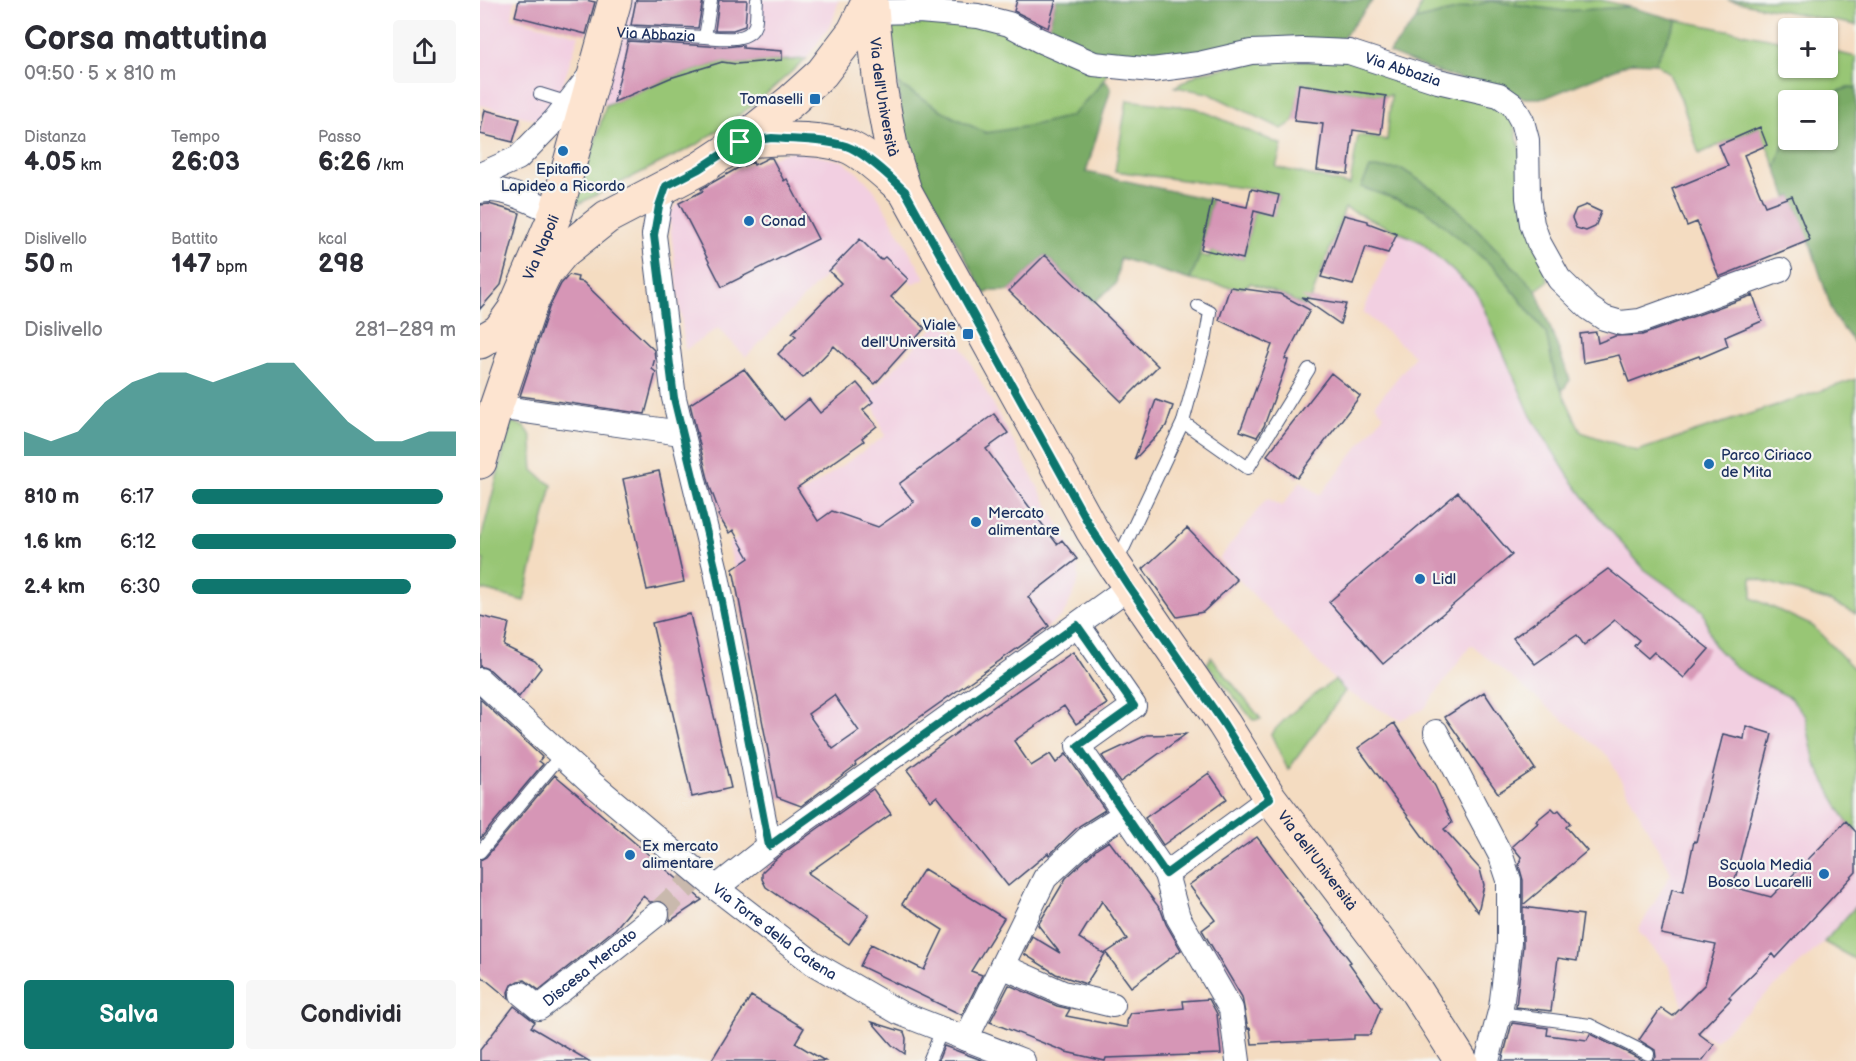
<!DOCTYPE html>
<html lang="it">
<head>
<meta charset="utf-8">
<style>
	:root { --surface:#fff; --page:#f7f7f7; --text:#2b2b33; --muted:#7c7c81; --accent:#0f766e }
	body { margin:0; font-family:"Balsamiq Sans",sans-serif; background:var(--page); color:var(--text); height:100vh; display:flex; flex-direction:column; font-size:22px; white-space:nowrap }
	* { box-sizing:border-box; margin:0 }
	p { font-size:20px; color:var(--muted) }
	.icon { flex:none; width:33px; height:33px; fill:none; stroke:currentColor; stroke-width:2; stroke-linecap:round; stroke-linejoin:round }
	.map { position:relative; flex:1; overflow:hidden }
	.sheet { display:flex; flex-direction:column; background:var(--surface); width:480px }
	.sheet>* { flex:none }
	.buttons { position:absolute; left:1298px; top:18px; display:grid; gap:12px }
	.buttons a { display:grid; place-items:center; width:60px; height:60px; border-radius:6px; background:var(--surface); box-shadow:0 2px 4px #0004; font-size:30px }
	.pin { position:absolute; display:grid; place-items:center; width:51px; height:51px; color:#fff; margin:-26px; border:3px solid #fff; border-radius:50%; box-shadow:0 2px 6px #0007 }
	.round { display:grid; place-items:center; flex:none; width:63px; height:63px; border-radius:6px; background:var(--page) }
	.headline { display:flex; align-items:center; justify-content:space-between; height:102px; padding:0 24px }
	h1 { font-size:33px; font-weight:700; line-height:45px }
	.stats { display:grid; grid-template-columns:repeat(3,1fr); gap:9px; height:102px; padding:6px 24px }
	.stats div { display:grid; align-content:center }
	.stats b { font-size:26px; font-weight:700 }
	.stats small { font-size:16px; font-weight:400 }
	.stats p { font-size:16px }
	.chart { height:168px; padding:12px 24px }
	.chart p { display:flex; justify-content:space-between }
	.chart svg { width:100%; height:108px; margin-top:6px; fill:var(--accent); opacity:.7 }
	.action { display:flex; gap:12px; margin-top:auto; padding:12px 24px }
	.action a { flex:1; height:69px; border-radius:6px; background:var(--accent); color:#fff; font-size:24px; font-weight:700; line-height:69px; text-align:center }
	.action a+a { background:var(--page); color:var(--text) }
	ul { padding:0 24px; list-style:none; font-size:20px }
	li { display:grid; grid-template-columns:96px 72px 1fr; align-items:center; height:45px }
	li i { height:15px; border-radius:8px; background:var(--accent) }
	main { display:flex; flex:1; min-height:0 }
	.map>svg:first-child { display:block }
</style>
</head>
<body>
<main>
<section class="sheet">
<div class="headline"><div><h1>Corsa mattutina</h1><p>09:50 · 5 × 810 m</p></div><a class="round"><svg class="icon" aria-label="share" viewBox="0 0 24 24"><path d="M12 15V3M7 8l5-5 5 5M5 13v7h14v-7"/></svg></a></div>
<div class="stats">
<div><p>Distanza</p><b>4.05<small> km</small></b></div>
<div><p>Tempo</p><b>26:03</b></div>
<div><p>Passo</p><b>6:26<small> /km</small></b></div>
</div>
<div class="stats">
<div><p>Dislivello</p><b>50<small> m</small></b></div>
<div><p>Battito</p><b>147<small> bpm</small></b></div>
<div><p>kcal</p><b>298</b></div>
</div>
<div class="chart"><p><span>Dislivello</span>281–289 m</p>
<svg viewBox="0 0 160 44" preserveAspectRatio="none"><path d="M0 44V34L10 38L20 34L30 22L40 14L50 10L60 10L70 14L80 10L90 6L100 6L110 18L120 30L130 38L140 38L150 34L160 34V44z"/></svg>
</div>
<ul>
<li><b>810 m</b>6:17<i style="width:95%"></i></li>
<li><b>1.6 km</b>6:12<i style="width:100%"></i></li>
<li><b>2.4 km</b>6:30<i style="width:83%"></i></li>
</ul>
<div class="action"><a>Salva</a><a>Condividi</a></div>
</section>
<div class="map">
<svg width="1376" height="1061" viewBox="0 0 1376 1061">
	<rect width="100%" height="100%" fill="#f6f6f2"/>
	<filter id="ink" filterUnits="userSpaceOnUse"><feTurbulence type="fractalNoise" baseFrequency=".0167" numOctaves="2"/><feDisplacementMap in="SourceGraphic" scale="12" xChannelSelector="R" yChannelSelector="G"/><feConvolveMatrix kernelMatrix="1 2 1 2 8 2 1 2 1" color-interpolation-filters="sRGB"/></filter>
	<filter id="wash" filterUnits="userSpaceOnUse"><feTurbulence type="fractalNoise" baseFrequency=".008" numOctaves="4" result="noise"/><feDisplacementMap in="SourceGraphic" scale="24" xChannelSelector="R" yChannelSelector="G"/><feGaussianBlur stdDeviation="1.35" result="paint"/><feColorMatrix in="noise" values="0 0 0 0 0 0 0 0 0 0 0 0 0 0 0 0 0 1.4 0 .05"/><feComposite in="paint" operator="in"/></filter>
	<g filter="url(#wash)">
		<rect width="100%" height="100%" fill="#f4dcc1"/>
		<path fill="#f2cfe1" d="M0,0H35L32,18L99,35L72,117L64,122L0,105Z
			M149,0H359L352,23L326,59L256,64L242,62L190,78L126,105L123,102Z
			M313,151L363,161L381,176L394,190L445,278L433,284L406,257L401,260L380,240L266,357L238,328L205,350L189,216L195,206L222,191L221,188L234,180L273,162L275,165L291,157Z
			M918,232L941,242L997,293L1051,416L1089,477L1118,516L1164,569L1223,611L1233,644L1252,664L1267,675L1312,698L1325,716L1335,763L1366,821L1376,830V906L1344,942L1235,1041L1211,1027L1188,965L1158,931L1191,873L1128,756L991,645L944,709L920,720L865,691L739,559L787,498L802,506L821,481L840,495L904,415L895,405L935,356L883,312Z
			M465,316L597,559L599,578L595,591L583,615L569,626L318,805L297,797L249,544L405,436L389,394Z"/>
		<path fill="#98c675" stroke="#5a7a6a" stroke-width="1.5" d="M942,0H1121L1149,7L1084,11L1011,1L936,20Z
			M1247,0H1376V25Z
			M447,20L503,22L628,71C624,81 599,113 590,117C578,121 512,135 503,132C473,121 445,101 418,84L408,27Z
			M1197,20L1308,42V68H1347V50L1376,57V88L1370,87L1335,100H1308V129L1296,168L1279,127L1219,154L1201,99L1188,72L1175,63Z
			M818,55L866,59L1009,98L1032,113L1068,281L1056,290L966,197L881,187L944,209L1016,269L1066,333L1075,376L1101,432L1157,451L1376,379V614L1351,602L1272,577V598L1333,626L1376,671V830L1366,821L1335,763L1325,716L1311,698L1267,675L1252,664L1233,644L1223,611L1164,569L1118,516L1089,477L1051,416L997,293L941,242L865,208L831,299L824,306L806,297L771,283L760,289L710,280L720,255L729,257L731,251L763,259L774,211L794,215L799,195L771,189L635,171L647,100L716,108L802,145L796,167L870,185L878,135L907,140L911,95L906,96L820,84L814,121L802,129L728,93L695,87L719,73Z
			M326,59L276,103L218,144L96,205L126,105L190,78L242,62L256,64Z
			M31,422C60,428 50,447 53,470L64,480L72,485L44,601L0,589L4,560L0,559V543Z
			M731,657L781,719L773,720L727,664Z
			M855,680L865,691L808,770L791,734C810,712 831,696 855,680Z
			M1376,906V960L1344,942Z"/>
		<path fill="#7aab66" stroke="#4a6d62" stroke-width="1.5" d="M576,0H893L861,40L735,49L671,58L630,57L567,33Z
			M1011,1L1084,11L1149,7L1197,20L1175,63L1152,62L1065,98H1045L955,71L909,53L936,20Z
			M625,80L631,88L606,172L732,200L720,255L710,280L640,258L636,284L614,302L565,255L529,291H510L505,294L450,194L425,157L418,84L473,117L506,133L549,126L591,116Z
			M1370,87L1376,88V345L1354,317L1329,240L1312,196L1307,197L1296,168L1308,129V140H1347V100H1335Z
			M890,168L922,169L966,197L1049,283L1056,290L1090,380L1082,391L1075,376L1066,333L1016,269L944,209L881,187Z"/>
		<g id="blocks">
			<path fill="#d696b6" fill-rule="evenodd" d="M39,0H106L115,2L106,34L35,16Z
				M156,0H223L218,28L151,25Z
				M239,0H267L265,26L253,30H235Z
				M537,0H576L568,28L534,11Z
				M148,41L245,47L263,45V48L302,51V60L256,64L242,62L190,78L134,102Z
				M819,84L906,96L901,134L873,130L868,174L837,170L843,124L814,121Z
				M5,110L40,119L33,142L0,134Z
				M1280,127L1287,145L1264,155L1285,206L1312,196L1330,240L1239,277L1217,222L1207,226L1192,189L1248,166L1239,145Z
				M288,158H292L304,181L307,179L338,239L242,287L199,203L223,191L221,189L258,168L273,162L274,165Z
				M771,189L799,195L794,216L774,211L763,259L721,249L732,200L767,207Z
				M9,204L40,213L21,285L0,309V205Z
				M1106,205L1121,212L1115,227L1106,231L1096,228L1092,218L1096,209Z
				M864,215L888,221V223L917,234L908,253L886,247L873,285L841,277Z
				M380,239L401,260L405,257L428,279L411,297L445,328L395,384L354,346L323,378L298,354L316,336L312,333L361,283L349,271Z
				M565,255L678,366L642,402L529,291Z
				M89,275L98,277L97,281L103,282L174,350L175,358L172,369L176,372L165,414L40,396L69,308L81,284Z
				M750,287L800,294L830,310L805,359L808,360L784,426L777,437L760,431L792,345L739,320Z
				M1273,295L1282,321L1245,337L1248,346L1220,358L1219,356L1149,382L1139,355L1103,363L1100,334L1116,332L1118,343L1135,336L1162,335Z
				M821,297L866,304L860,324Z
				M264,369L304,420L329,399L340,413L377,383L393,402L383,410L397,426L382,438L384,441L317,488L338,521L352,511L398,527L434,502L419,484L514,414L528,433L506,449L577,544L582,540L597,559L548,597L569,626L375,763L376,765L321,806L297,797L253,569L269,558L253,530L249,533L238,515L240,514L230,487L210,404ZM354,695L379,731L353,749L328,714Z
				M851,373L880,396L817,478L787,455Z
				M676,400L693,406L686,426L654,460Z
				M179,471L204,582L167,590L143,479Z
				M978,492L1032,555L903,664L849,602Z
				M707,528L757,580L723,612L697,617L663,569Z
				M1128,569L1229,649L1204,678L1174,652L1168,658L1154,646L1159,640L1135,620L1104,645L1097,635L1055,664L1033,638Z
				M210,614L251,788L212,797L172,623Z
				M0,616L29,623L24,646L55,661L61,668L39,697L10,670L0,666Z
				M593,652L627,704L596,724L584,706L534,741L551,766L570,754L576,763L586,754L625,810L599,826L569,855L568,853L528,886L457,796L451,801L427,770L486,726Z
				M1004,692L1055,769L1018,793L965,717Z
				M0,699L62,757L59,761L63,764L0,839Z
				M914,723L955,786L972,823L964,829L1000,869L1004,885L998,912L878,748Z
				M1266,726L1292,734L1253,887L1291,897L1366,821L1376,832V872L1296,958L1293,954L1249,997L1251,999L1218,1033L1234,1045L1222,1061H1172L1176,1057L1175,1050L1159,1040L1181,1008L1193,1016L1225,984L1236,945L1181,934L1192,889L1203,892L1214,841L1216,842L1243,734L1264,739Z
				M706,734L640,782L622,756L667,735Z
				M729,773L747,799L683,845L665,818Z
				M75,775L222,900L190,921L191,911L188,905L182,901L170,902L163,896L135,929L59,990L45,980L38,981L31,985L28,992L29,999L0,975V860L6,857Z
				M393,789L411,814L328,873L389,915L369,944L286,887L282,879V872L298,857Z
				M1072,808L1076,812L1079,810L1090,823L1086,827L1107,851L1043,905V880L1039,866L1041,857L1032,846L1058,823L1056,821Z
				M777,837L871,962L869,963L901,1008L890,1035H874V1039L772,1044L770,1028L768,1029L762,997L722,930L735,920L709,885Z
				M629,841L681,910L686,924L701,950L651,987L626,953L647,939L622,901L599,938L625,954L606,984L576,974L544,954L552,936L580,953L558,925L586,878L618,848Z
				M444,869L524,918L491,971L502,975L482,1015L380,966L391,944L444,970L463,930L422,904Z
				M1043,907L1103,915L1097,961L1078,958L1071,1011L1036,1007L1043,945Z
				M529,985L577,1006L590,1009L586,1016L644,1027H647V1021L651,1013L704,1008L703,1001L729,999L737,1014L741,1054L626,1058L625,1061L586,1052L510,1022Z
				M271,996L324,1028L315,1043L345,1061H231Z
				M34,1006L55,1022L51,1027L109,1061H0V1050Z
				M392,1022L424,1032L426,1038L425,1054L412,1045Z
				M1032,1023L1068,1028L1067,1035L1107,1040L1110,1034L1164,1061H1022Z
				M464,1046L504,1061H458Z"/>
		</g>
	</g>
	<g filter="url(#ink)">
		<use href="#blocks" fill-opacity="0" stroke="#3c496d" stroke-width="1.5"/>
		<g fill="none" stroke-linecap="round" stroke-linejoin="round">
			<path stroke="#c9b9ad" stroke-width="24" stroke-dasharray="24 12" stroke-linecap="butt" d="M177,914L219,874"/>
			<defs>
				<g id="lane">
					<path id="s1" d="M128,32L225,37L231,0"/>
					<path d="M225,37C240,38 269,43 275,25C277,18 276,8 277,0"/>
					<path d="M60,94L89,103"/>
					<path d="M703,422L768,468L829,369"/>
					<path d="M637,562L703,422L725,342L730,312L718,306"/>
					<path d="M0,852L82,754"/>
					<path d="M1020,1013L1110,1025L1168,1054"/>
					<path d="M449,1061L462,1030"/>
				</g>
				<g id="street">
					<path id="s2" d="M392,12L439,11L498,16L529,24L559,40L614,64L672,70L719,64L771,52L823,50L869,52L958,81L1019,95L1033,105L1042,121L1047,140L1048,198L1052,224L1059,243L1079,279L1109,308L1124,318L1141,323L1160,321L1300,270"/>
					<path d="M0,175L38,158L75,120L109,77"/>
					<path d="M186,186L179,206L174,235L194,398L236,571L289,846"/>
					<path d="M0,191C25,186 54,203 76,213"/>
					<path d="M16,407L201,433"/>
					<path d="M598,625L654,706L598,746L686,874L790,798"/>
					<path id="s3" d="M0,680L114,785L236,888L333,963L420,1013L543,1061"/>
					<path d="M956,732L1021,856L1029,880V943L1021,1008L1007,1061"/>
					<path d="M686,874L698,917L751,1009L758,1061"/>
					<path d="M236,888L289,846L649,587"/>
					<path d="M522,966L583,993L633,1005"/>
					<path id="s4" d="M42,994L59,1008L177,914"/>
					<path d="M486,1039L565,878L609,837L645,814"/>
				</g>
				<g id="secondary">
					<path id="s5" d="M391,0L400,86L411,146L425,191L612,530L635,566L744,724L790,798L937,992L981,1061"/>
					<path d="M260,142C294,138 333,136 366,146C384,152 410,178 425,191"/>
					<path id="s6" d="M0,342L19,331L34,310L76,213L135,0"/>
					<path d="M0,462L16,407L52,301L65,274L83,252L127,217L219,169L260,142L310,102L342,73L374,31L389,0"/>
				</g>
			</defs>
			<use href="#lane" stroke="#3c496d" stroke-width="14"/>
			<use href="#street" stroke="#3c496d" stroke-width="26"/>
			<use href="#secondary" stroke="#3c496d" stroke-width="35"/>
			<use href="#lane" stroke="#fff" stroke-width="12"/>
			<use href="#street" stroke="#fff" stroke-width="24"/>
			<use href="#secondary" stroke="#fde4d0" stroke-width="33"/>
		</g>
	</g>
	<g fill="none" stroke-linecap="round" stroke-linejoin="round" filter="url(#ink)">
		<defs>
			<path id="route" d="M292,138C316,140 342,139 366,146C384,152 411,178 425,191L612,530L649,587L744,724L790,798L686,874L598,746L654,706L597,625L289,846L236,571L194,398L174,235L179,206L186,186L219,169L260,142Z"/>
		</defs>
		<use href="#route" stroke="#fff" stroke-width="12"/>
		<use href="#route" stroke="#0f766e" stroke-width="8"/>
	</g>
	<g fill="#1f6fb2" stroke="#f6f6f2" stroke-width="2">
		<rect x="329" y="93" width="12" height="12" rx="3"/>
		<circle cx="83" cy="151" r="6"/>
		<circle cx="269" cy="221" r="6"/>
		<rect x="482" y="328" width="12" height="12" rx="3"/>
		<circle cx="1229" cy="464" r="6"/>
		<circle cx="496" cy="522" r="6"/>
		<circle cx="940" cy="579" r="6"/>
		<circle cx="150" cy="855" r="6"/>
		<circle cx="1344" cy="874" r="6"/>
	</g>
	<g text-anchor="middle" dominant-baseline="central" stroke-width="4.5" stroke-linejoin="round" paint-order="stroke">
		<g font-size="15" fill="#1b2f5e" stroke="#f6f6f2">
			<text stroke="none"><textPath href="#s1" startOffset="48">Via Abbazia</textPath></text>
			<text stroke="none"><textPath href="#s2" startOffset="546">Via Abbazia</textPath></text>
			<text stroke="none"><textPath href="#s5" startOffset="98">Via dell'Università</textPath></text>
			<text stroke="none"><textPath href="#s6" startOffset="116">Via Napoli</textPath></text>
			<text stroke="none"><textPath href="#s5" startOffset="982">Via dell'Università</textPath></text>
			<text stroke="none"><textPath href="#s3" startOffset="388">Via Torre della Catena</textPath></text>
			<text stroke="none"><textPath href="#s4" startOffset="87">Discesa Mercato</textPath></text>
		</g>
		<g font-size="15" fill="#1b2f5e" stroke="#f6f6f2" text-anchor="start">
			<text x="323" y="99" text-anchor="end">Tomaselli</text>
			<text x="83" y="169" text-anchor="middle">Epitaffio<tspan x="83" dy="17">Lapideo a Ricordo</tspan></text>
			<text x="281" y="221">Conad</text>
			<text x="476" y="325" text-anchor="end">Viale<tspan x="476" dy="17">dell'Università</tspan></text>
			<text x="1241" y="455">Parco Ciriaco<tspan x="1241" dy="17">de Mita</tspan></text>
			<text x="508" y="513">Mercato<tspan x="508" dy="17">alimentare</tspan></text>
			<text x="952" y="579">Lidl</text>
			<text x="162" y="846">Ex mercato<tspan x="162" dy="17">alimentare</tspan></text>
			<text x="1332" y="865" text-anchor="end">Scuola Media<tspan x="1332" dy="17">Bosco Lucarelli</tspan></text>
		</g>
	</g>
</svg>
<div class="buttons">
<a>+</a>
<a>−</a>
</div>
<div class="pin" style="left:260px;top:142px;background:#1e9e55"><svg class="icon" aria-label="arrive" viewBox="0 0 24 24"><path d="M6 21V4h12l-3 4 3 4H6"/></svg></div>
</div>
</main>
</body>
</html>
